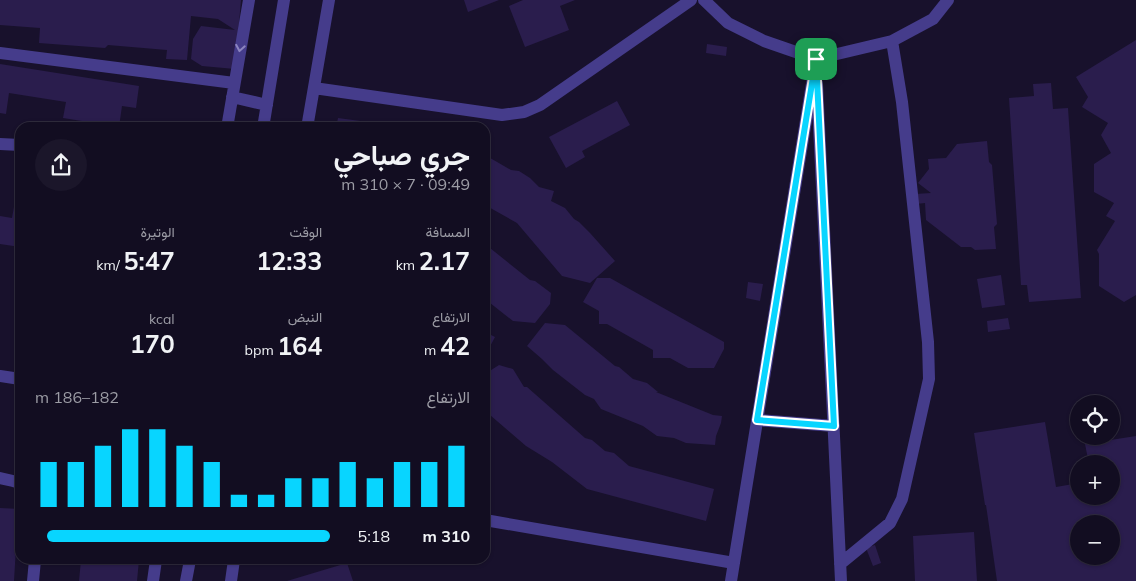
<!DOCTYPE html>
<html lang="ar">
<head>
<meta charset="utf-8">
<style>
	:root { --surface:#120d21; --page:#1b162a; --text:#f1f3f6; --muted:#9c9ca5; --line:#312d3f; --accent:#08d5ff }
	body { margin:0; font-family:Mulish,Vazirmatn,sans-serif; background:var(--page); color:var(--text); direction:rtl; height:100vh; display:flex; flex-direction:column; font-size:19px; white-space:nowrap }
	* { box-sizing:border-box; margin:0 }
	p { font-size:16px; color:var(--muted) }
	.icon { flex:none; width:28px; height:28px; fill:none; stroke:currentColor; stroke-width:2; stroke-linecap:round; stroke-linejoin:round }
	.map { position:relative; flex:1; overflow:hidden; direction:ltr }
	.details { position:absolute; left:15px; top:122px; width:475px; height:442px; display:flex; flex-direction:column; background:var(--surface); border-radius:15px; box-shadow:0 1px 4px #0004,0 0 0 1px var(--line); direction:rtl }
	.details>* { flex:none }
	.buttons { position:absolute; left:1070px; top:395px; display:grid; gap:10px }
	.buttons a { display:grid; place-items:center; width:50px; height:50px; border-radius:50%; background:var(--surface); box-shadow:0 1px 4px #0004,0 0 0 1px var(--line); font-size:25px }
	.pin { position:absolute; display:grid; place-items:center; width:42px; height:42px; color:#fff; margin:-21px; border-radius:10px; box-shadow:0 2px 8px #0006 }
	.round { display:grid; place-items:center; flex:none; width:52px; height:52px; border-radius:26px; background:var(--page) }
	.head { display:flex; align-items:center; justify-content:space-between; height:85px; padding:0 20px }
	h1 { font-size:28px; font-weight:700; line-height:38px }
	.metrics { display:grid; grid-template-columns:repeat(3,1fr); gap:8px; height:85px; padding:5px 20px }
	.metrics div { display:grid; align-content:center }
	.metrics b { font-size:25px; font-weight:700 }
	.metrics small { font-size:14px; font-weight:400 }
	.metrics p { font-size:14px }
	.chart { height:140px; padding:10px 20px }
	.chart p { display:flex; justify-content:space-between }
	.chart svg { width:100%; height:90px; margin-top:5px; stroke:var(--accent); stroke-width:6 }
	ul { padding:0 20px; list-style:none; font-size:16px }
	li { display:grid; grid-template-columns:80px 60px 1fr; align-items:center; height:38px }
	li i { height:12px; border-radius:6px; background:var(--accent) }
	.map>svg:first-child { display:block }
</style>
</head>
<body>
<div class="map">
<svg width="1136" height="581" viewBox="0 0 1136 581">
	<rect width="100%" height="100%" fill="#18112c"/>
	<path fill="#2a1d4d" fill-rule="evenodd" d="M0,0H241L235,69L202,66L191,59L193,39L201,26L235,30L218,19L191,16L187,60L166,59L167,50L108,45L105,48L39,43L40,28L0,25Z
		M464,0H499L468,12Z
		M523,0H575L560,6L569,30L525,47L509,6Z
		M1136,40V295L1124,302L1099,286V254L1097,250L1115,221L1106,216L1114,203L1094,192V164L1111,153L1101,135L1108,123L1082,107L1088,97L1076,77Z
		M707,44L727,47L726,56L706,53Z
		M0,64L139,86L136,108L122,106L119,127L63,118L66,102L9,93L6,114L0,113Z
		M1051,83L1053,109L1068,108L1081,298L1029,302L1027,285H1021L1009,98L1034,96L1033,84Z
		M617,101L630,125L582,151L585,157L566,168L549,137Z
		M338,118L368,122L367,128H336Z
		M987,141L989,162L992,165L997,224L994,227L996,249L975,250L971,247H961L926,220L925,203L916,204L915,194L931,193L918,183L929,169L928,159L946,158L957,144Z
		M485,155L511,170L519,171L530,178L539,187L554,191L551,201L565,208L574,219L579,222L590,233L615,261L590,283L562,276L517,223L485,205Z
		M15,201L20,202V247L0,244V216L12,218Z
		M485,244L530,280L535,281L551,293L550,304L535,323L513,321L485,299Z
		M1001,275L1005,305L982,308L977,279Z
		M597,278H610L724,342V349L714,368H688L670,358H653V350L607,324H599V311L583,302Z
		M748,282L763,284L760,301L746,298Z
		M1008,318L1010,329L988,332L987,321Z
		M545,323L565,325L615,366L619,367L633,379L647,383L658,392H656L713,415L722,416L721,423L716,436L715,445L686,443L674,438L657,436L643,426L601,409L594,399L585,395L553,370L542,359L527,346Z
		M485,332L495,337L485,356Z
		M499,365L513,369L524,387H527L585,438L592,440L605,451L614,453L629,466L714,489L706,521L587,489L552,462L526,446L490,415L485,413V374Z
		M1045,422L1056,487L1079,483V496H1111V464H1089L1085,444L1136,436V581H997L986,505H985L974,433ZM1079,524H1111V556H1079Z
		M0,508L20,509V547H16L14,581H0Z
		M974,532L977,581H915L913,536Z
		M875,545L881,563L873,566L866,548Z
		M81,560H139L137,581H79Z
		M347,563L353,581H287Z"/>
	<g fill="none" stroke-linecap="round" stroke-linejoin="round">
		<path stroke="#453c8b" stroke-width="12" d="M704,0L728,23L764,41L816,59L892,41L933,19L948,0
			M0,53L234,83
			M817,84L841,581
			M314,88L502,115L524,112L540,105L691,0
			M232,97L267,105
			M227,128L249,0
			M263,128L284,0
			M307,128L329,0
			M0,144L20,145
			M0,376L20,379
			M757,420L834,426
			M0,478L13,481L20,483
			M485,520L734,563
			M840,564L890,523L902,499L929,379L928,342L902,102L892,41
			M33,581L35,560
			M153,581L156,560
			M186,581L190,560
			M231,581L234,560
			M731,581L816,59"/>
	</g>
	<defs><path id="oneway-chevron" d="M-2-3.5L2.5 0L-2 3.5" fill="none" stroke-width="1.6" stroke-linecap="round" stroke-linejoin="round" transform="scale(1.25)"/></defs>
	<use stroke="#8c84bf" href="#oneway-chevron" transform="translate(240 48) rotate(100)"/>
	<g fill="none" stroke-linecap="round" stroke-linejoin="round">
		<defs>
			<path id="route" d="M816,59L834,426L757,420Z"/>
		</defs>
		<use href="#route" stroke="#fff" stroke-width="10"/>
		<use href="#route" stroke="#08d5ff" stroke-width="6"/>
	</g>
</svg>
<div class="buttons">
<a><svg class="icon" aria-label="locate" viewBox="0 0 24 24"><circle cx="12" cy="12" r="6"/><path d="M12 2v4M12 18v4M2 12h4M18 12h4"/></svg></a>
<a>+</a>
<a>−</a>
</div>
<div class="pin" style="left:816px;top:59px;background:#1e9e55"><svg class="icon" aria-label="arrive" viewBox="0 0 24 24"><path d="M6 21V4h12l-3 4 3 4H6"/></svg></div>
<section class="details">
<div class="head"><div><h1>جري صباحي</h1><p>09:49 · 7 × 310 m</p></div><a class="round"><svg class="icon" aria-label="share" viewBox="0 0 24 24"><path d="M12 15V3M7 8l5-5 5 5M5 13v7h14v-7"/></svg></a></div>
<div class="metrics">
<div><p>المسافة</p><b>2.17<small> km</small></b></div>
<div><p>الوقت</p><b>12:33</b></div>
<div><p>الوتيرة</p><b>5:47<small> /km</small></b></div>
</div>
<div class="metrics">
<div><p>الارتفاع</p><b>42<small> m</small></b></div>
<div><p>النبض</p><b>164<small> bpm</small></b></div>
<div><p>kcal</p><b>170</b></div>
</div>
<div class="chart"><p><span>الارتفاع</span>182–186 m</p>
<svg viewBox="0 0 160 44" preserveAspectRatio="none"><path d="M5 44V22M15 44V22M25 44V14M35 44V6M45 44V6M55 44V14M65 44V22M75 44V38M85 44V38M95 44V30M105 44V30M115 44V22M125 44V30M135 44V22M145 44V22M155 44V14"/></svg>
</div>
<ul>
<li><b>310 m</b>5:18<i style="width:96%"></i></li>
</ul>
</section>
</div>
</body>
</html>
